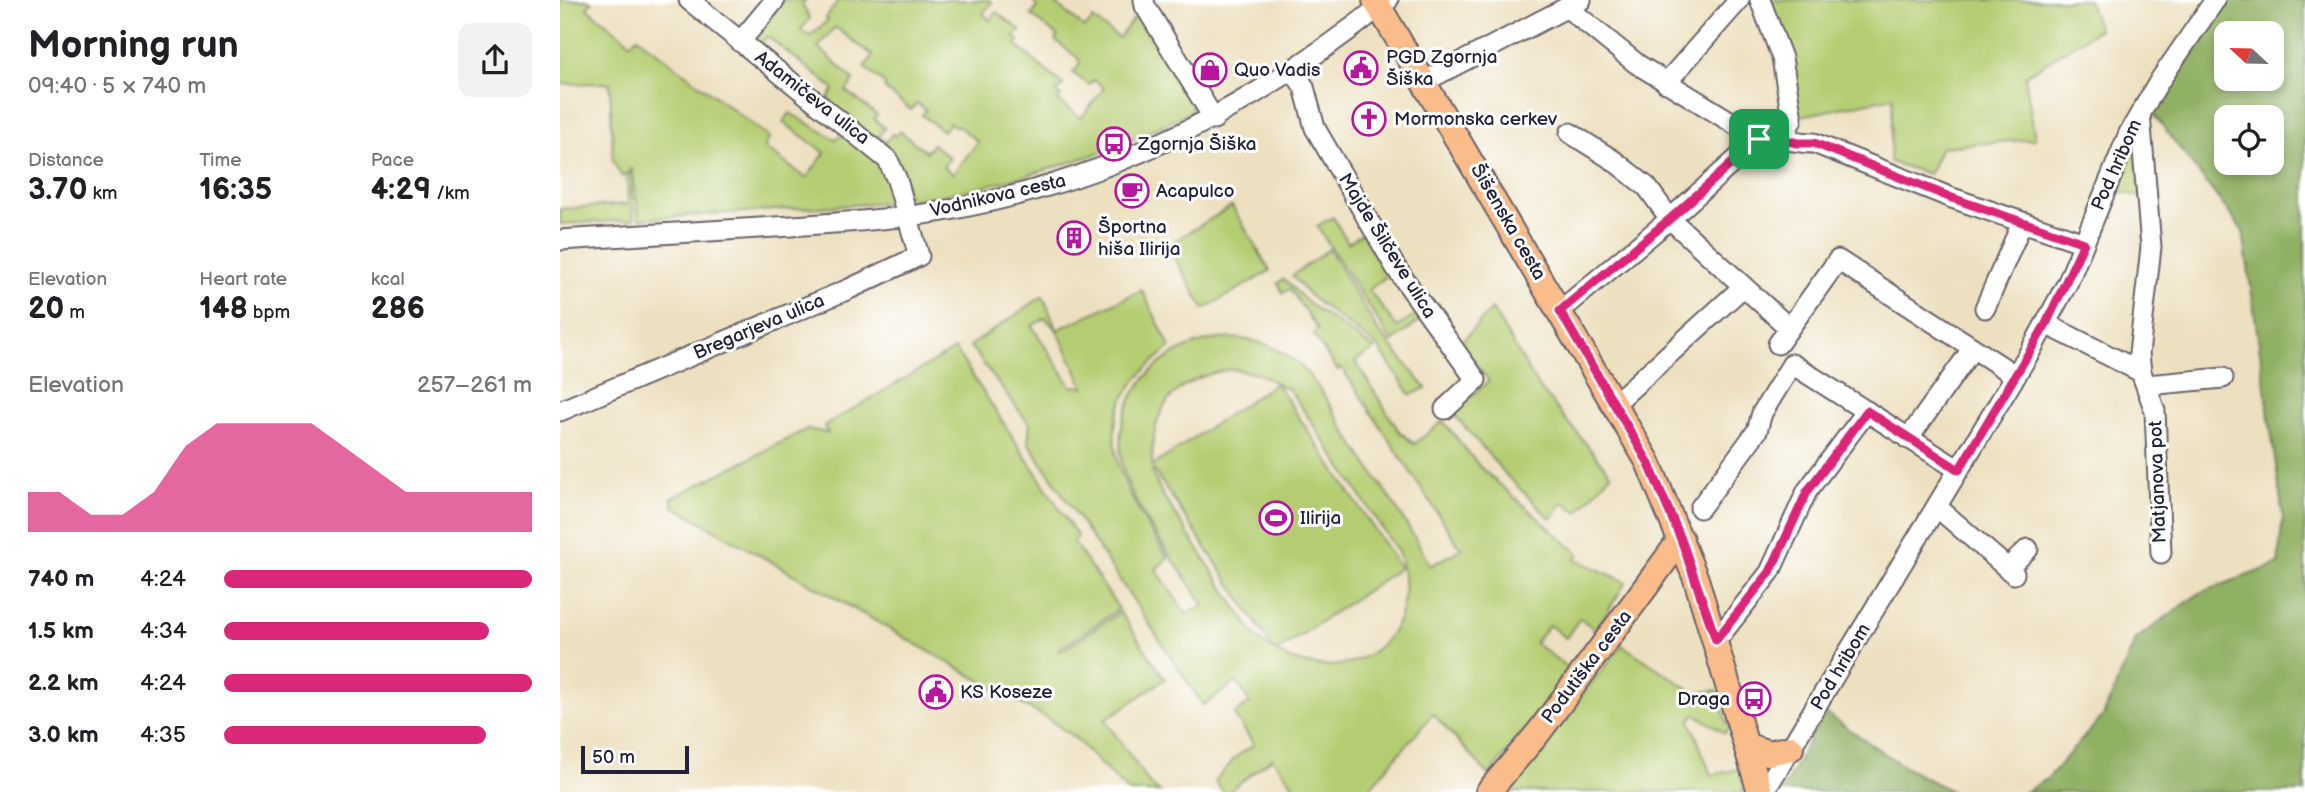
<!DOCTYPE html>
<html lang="en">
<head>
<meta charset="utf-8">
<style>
	:root { --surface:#fff; --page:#f2f2f2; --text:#202124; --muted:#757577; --accent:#db2777 }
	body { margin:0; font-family:"Balsamiq Sans",sans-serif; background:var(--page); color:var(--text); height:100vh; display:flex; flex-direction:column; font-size:26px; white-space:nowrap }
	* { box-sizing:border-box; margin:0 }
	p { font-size:23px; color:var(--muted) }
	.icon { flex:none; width:38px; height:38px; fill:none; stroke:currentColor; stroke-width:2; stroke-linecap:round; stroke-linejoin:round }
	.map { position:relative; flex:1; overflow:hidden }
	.panel { display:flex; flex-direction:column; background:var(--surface); width:560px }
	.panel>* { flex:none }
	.needle { width:46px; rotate:292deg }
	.controls { position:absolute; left:1654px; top:21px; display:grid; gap:14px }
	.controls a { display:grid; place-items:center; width:70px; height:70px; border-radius:14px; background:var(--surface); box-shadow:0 4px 10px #0003; font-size:35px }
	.scale { position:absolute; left:21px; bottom:18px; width:108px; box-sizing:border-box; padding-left:7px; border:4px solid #22223b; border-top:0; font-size:19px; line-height:24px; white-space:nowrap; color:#22223b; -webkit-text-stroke:5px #fff; paint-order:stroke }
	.pin { position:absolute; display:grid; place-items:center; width:60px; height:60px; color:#fff; margin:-30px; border-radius:14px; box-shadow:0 4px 10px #0006 }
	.round { display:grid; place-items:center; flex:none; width:74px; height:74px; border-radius:14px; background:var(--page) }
	.summary { display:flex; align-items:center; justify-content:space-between; height:119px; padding:0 28px }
	h1 { font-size:38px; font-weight:700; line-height:52px }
	.figures { display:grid; grid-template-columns:repeat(3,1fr); gap:10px; height:119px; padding:7px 28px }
	.figures div { display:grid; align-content:center }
	.figures b { font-size:30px; font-weight:700 }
	.figures small { font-size:19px; font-weight:400 }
	.figures p { font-size:19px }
	.chart { height:196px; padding:14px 28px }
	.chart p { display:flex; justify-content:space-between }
	.chart svg { width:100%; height:126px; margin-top:7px; fill:var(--accent); opacity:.7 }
	ul { padding:0 28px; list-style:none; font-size:23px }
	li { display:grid; grid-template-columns:112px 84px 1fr; align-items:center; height:52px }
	li i { height:18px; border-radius:9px; background:var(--accent) }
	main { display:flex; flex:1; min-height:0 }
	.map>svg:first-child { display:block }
</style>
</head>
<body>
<main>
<section class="panel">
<div class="summary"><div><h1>Morning run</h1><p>09:40 · 5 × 740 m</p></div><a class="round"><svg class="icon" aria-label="share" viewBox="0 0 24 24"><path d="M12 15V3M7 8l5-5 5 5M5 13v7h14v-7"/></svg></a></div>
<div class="figures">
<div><p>Distance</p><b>3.70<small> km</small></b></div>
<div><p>Time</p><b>16:35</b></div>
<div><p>Pace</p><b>4:29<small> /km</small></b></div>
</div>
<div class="figures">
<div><p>Elevation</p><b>20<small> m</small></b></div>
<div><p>Heart rate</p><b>148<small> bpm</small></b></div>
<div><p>kcal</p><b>286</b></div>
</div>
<div class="chart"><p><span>Elevation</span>257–261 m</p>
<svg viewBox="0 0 160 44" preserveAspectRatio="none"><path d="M0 44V30L10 30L20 38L30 38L40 30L50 14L60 6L70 6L80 6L90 6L100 14L110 22L120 30L130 30L140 30L150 30L160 30V44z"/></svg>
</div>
<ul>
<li><b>740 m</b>4:24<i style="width:100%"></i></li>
<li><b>1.5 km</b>4:34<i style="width:86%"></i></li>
<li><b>2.2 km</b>4:24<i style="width:100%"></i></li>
<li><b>3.0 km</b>4:35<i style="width:85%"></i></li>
</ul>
</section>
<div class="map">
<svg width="1745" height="792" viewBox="0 0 1745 792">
	<rect width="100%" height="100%" fill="#fff"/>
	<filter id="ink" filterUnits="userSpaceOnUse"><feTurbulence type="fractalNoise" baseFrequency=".0143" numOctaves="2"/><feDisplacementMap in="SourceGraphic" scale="14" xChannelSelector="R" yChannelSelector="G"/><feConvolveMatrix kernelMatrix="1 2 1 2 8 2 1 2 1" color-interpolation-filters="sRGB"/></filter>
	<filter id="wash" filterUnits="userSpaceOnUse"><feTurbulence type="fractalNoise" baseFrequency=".00686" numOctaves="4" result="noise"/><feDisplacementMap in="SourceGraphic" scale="28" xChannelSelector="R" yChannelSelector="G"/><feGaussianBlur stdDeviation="1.57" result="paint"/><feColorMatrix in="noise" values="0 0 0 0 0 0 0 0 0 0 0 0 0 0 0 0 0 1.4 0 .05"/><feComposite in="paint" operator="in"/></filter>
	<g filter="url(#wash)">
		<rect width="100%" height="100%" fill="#ede0c0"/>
		<path fill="#b5cd72" stroke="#6c7856" stroke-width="2" fill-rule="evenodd" d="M0,0H29L32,2L27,8L71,43L77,37L210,138L204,147L246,178L265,153L223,122L230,113L275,139L285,134L323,160L336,202L79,219L72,169L62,177L53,161L50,83L0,84Z
			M223,0H246L242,5L250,18L241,30L250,36L268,20L266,18L276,4V0H430L432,2L423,14L430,20L436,12L460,30L454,37L459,41L456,45L503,85L497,93L501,96L498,101L521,118L544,88L534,80L529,85L513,73L520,64L518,58L495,40L498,36L471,15L477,8L473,0H491L525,28L533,19L559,38L573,19L583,18L633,100L631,112L559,146L557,141L550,143L552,148C486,172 421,190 352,200L267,100L274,89L207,36L198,46L195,39ZM275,27L313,56L304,67L326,85L324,88L351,110L357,103L366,110L362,115L383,131L390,123L395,127L397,125L418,142L393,174L383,167L390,158L373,144L366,152L340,131L336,136L332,134L326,142L318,137L325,128L314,119L317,115L286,91L294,80L258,47Z
			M1205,0H1528L1539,29L1465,76L1475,139L1381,147L1369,174L1330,162L1333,97L1237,117Z
			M1568,147L1576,148L1581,197L1553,189Z
			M71,171L74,220L0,224V209L68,204L67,176Z
			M672,206L710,271L644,309L614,257L613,242Z
			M773,217L788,243L807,230L833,271L809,290L837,327L855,315L863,318L832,342L757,226Z
			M769,249L817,329L866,388L851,395L817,346L752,298L732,276Z
			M724,279L749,304L815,349L795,361L839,431L854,444L883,421L920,467L1019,554L1015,559L1066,582L1036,630L1020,618L1006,638L989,625L975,643L1011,670L929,775L873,714L806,792H739L712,758L668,792H663L655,781L677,756L694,745L674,714L690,703L677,682L643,705L468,442L470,425L410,346L483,296L497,330L582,290L610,347C597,359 582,371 572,385C528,443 577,509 608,558L596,569L626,614L644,605C620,567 569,506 562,463C545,370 656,303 732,359C758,379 774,413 791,440C818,481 848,522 870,566L901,549L782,368L777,370L753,334L758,330L730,289L723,293L718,283ZM485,318L497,330L524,387L511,386L472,326ZM672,369L698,374L730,390L838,552C840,560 844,570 844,578C851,667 753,692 695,636L602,494L592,472L593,469L716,652L840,568L716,383L592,466C591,406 613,379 672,369Z
			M932,309L978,386L1051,474L1018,512L1003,502L991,519L948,477L892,412L929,381L900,343Z
			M395,349L518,537L513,541L559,609L498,650L500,652L560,612L605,679L545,720L590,784L600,792H568L514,737L488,719L113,506L112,498L247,429L268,433L264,426Z
			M1062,645L1135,693L1157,690L1169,728L1165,733L1135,714L1130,720L1151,775L1179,769L1184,792H945Z"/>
		<path fill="#90b064" stroke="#596950" stroke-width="2" fill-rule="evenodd" d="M1667,0H1745V792H1465L1487,779L1543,716L1576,639L1640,593L1718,564L1723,516L1683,231L1592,112ZM1666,33H1712V79H1666ZM1666,117H1712V163H1666Z
			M1264,712L1346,768L1393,792H1222Z"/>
	</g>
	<g filter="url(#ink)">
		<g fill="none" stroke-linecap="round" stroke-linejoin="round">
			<defs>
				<path id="minor" d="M584,0L585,6L654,119
					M1200,0L1222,58L1232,119L1223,139
					M1009,9L1077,64L1199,139C1218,136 1235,143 1254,143L1392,198L1524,243
					M180,42L215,0
					M733,70L744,87L755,128L836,268L916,380L885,409
					M865,81L1021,0
					M1106,83L1179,0
					M1580,114L1591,247L1579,354L1581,372L1595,411L1601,553
					M1010,133L1053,160L1087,187L1110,219L1229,328
					M0,240C77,235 155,231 232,226C287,222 341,219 395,209C560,177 697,105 828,0
					M1425,308L1462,223
					M1000,311L1110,219L1199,139
					M1486,324L1581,372
					M1218,344L1278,260L1456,376
					M1587,385L1663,378
					M1054,404L1183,287
					M0,411L289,289L359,256L337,180L328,160L129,0
					M1348,439L1413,348
					M1377,507L1454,574
					M1140,508L1197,431L1202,413L1232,364L1399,470
					M1447,569L1468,549
					M1156,641L1210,572L1247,491L1307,411
					M1204,792L1471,350L1508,282L1569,133L1600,80L1655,0"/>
				<path id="major" d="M815,0L1088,462L1136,579L1200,792
					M1188,746L1209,753L1231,748
					M928,792L979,732L1121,539"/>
			</defs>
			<use href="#minor" stroke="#69646a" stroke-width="23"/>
			<use href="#major" stroke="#69646a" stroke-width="28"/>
			<use href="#minor" stroke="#fff" stroke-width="19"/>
			<use href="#major" stroke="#f9bc8a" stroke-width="24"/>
		</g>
	</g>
	<g fill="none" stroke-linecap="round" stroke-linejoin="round" filter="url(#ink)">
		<defs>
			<path id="route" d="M1212,137L1237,143H1254L1392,198L1524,243L1486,324L1399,470L1307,411L1247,492L1210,572L1156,640L1121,539L1088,462L1000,311L1110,219L1199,139Z"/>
		</defs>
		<use href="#route" stroke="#fff" stroke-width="14"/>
		<use href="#route" stroke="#db2777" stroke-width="9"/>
	</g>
	<defs>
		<symbol id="civic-ring" viewBox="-11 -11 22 22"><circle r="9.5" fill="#fff" stroke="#b5179e" stroke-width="1.5"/><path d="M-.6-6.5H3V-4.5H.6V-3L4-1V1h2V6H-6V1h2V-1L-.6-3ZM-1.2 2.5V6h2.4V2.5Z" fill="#b5179e"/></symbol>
		<symbol id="shop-ring" viewBox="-11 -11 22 22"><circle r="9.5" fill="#fff" stroke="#b5179e" stroke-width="1.5"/><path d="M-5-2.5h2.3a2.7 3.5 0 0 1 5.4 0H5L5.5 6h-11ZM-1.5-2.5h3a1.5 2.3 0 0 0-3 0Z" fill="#b5179e"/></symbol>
		<symbol id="church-ring" viewBox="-11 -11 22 22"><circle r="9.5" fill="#fff" stroke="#b5179e" stroke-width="1.5"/><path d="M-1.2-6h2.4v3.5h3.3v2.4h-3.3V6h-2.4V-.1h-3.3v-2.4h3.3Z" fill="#b5179e"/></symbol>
		<symbol id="bus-ring" viewBox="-11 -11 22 22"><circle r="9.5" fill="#fff" stroke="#b5179e" stroke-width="1.5"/><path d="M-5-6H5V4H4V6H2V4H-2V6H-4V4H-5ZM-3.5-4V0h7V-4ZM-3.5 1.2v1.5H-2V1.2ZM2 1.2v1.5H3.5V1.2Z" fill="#b5179e"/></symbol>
		<symbol id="cafe-ring" viewBox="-11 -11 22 22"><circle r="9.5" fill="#fff" stroke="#b5179e" stroke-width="1.5"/><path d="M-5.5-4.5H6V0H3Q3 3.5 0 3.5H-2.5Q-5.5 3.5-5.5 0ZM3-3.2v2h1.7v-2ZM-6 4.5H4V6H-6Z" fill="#b5179e"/></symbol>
		<symbol id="building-ring" viewBox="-11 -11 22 22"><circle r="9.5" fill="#fff" stroke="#b5179e" stroke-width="1.5"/><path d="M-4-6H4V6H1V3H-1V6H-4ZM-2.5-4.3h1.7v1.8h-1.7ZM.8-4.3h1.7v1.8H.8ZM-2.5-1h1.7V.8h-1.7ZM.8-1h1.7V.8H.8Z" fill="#b5179e"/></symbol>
		<symbol id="stadium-ring" viewBox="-11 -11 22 22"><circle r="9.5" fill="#fff" stroke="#b5179e" stroke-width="1.5"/><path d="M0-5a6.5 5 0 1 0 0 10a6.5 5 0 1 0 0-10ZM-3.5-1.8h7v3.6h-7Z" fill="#b5179e"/></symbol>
	</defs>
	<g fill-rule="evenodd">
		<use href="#civic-ring" x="782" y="49" width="38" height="38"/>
		<use href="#shop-ring" x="631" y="51" width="38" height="38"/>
		<use href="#church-ring" x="790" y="100" width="38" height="38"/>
		<use href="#bus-ring" x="535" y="125" width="38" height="38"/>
		<use href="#cafe-ring" x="553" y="172" width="38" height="38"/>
		<use href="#building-ring" x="495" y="219" width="38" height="38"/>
		<use href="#stadium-ring" x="697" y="499" width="38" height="38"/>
		<use href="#civic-ring" x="357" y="673" width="38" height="38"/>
		<use href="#bus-ring" x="1175" y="680" width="38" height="38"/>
	</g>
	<g text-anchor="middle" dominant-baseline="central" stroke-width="6" stroke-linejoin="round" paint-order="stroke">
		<g font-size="19" fill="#22223b" stroke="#fff" text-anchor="start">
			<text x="826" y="57">PGD Zgornja<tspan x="826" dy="22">Šiška</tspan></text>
			<text x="674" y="70">Quo Vadis</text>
			<text x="834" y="119">Mormonska cerkev</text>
			<text x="578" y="144">Zgornja Šiška</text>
			<text x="596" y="191">Acapulco</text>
			<text x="538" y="227">Športna<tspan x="538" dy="22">hiša Ilirija</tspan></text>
			<text x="740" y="518">Ilirija</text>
			<text x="400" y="692">KS Koseze</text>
			<text x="1170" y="699" text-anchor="end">Draga</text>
		</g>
		<g font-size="19" fill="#22223b" stroke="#fff">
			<text transform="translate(252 98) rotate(38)">Adamičeva ulica</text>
			<text transform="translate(1557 165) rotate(-66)">Pod hribom</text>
			<text transform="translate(438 196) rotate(-13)">Vodnikova cesta</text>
			<text transform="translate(948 222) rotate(60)">Šišenska cesta</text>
			<text transform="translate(827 246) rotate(58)">Majde Šilčeve ulica</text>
			<text transform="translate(199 327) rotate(-23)">Bregarjeva ulica</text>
			<text transform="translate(1598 482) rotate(-92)">Matjanova pot</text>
			<text transform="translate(1027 667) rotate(-53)">Podutiška cesta</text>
			<text transform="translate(1281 667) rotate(-59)">Pod hribom</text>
		</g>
	</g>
</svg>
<div class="controls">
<a><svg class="needle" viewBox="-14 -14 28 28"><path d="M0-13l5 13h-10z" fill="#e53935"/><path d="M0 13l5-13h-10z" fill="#757577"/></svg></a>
<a><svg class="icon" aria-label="locate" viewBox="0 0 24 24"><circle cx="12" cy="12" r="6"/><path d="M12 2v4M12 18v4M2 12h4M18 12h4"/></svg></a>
</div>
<div class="scale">50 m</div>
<div class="pin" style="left:1199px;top:139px;background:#1e9e55"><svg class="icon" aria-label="arrive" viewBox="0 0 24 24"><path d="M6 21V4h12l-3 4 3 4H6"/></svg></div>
</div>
</main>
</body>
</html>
